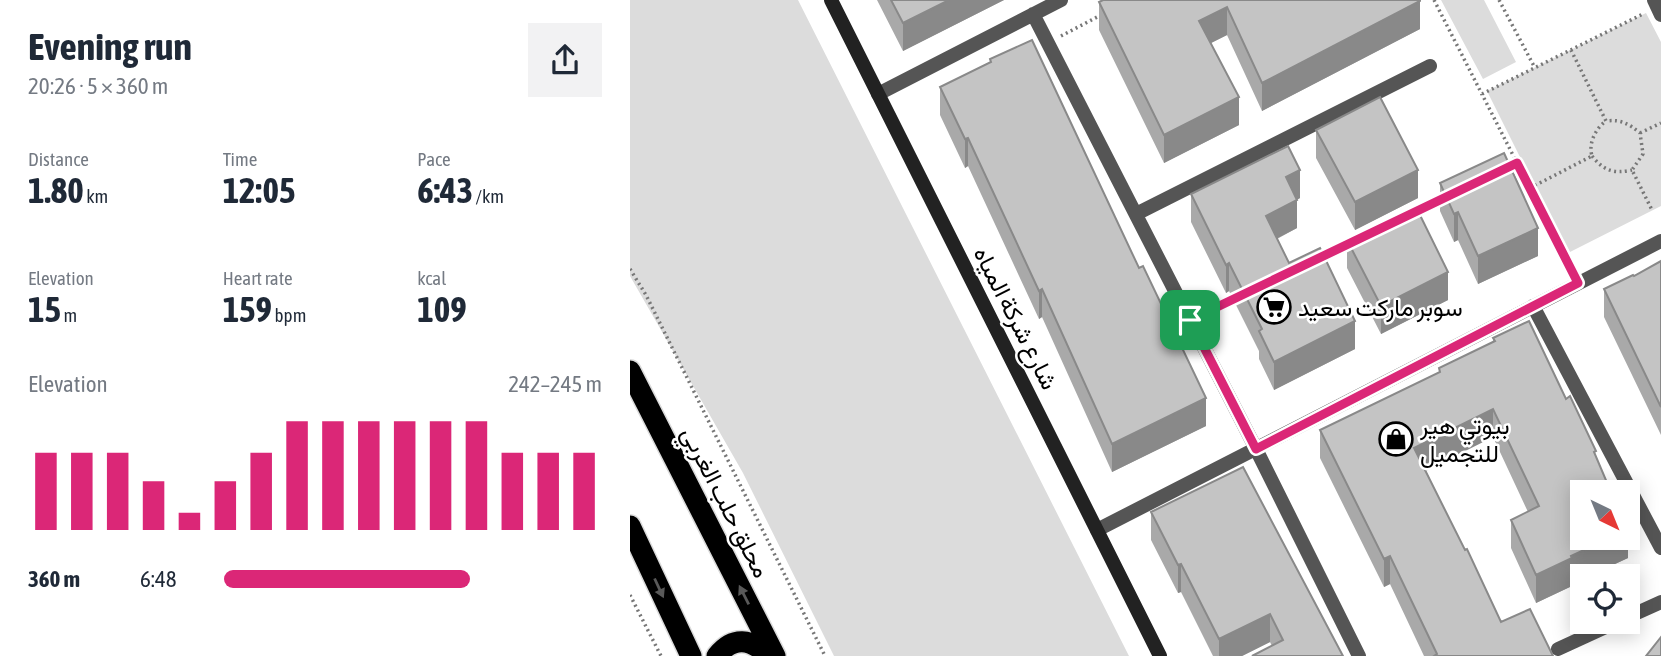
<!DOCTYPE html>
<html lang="en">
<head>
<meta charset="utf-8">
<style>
	:root { --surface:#fff; --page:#f2f2f3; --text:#1f2937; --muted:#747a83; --accent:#db2777 }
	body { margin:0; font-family:"Asap Condensed",Vazirmatn,sans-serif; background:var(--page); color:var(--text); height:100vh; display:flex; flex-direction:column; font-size:26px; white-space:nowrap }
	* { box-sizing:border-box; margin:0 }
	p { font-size:23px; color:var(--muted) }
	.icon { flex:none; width:38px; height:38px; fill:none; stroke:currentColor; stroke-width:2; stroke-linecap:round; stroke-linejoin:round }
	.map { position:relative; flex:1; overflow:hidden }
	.sheet { display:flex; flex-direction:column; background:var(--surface); width:630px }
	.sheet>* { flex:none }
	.needle { width:46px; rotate:137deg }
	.fabs { position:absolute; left:940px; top:480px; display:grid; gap:14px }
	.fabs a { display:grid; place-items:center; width:70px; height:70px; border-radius:0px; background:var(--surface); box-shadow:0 4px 18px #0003; font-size:35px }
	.pin { position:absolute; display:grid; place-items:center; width:60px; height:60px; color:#fff; margin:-30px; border-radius:14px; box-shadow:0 4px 10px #0006 }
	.round { display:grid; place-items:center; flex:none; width:74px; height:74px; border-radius:0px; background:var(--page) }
	.headline { display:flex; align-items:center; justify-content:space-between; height:119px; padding:0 28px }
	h1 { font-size:38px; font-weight:700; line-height:52px }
	.figures { display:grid; grid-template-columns:repeat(3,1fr); gap:10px; height:119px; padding:7px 28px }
	.figures div { display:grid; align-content:center }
	.figures b { font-size:35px; font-weight:700 }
	.figures small { font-size:19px; font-weight:400 }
	.figures p { font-size:19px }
	.chart { height:196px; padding:14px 28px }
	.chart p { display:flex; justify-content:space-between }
	.chart svg { width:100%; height:126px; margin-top:7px; stroke:var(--accent); stroke-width:6 }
	ul { padding:0 28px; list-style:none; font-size:23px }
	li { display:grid; grid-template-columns:112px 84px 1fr; align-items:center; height:52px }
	li i { height:18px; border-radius:9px; background:var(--accent) }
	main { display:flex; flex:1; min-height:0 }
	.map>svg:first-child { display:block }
</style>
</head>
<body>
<main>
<section class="sheet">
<div class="headline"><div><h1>Evening run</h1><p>20:26 · 5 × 360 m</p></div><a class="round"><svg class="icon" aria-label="share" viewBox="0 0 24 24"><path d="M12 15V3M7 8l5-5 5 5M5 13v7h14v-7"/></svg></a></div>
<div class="figures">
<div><p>Distance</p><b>1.80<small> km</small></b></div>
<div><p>Time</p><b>12:05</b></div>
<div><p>Pace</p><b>6:43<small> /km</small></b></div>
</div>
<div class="figures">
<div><p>Elevation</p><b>15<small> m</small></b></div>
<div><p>Heart rate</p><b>159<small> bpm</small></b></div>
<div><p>kcal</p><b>109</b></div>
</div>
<div class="chart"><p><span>Elevation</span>242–245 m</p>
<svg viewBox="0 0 160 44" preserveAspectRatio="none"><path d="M5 44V17M15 44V17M25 44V17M35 44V27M45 44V38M55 44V27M65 44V17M75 44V6M85 44V6M95 44V6M105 44V6M115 44V6M125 44V6M135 44V17M145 44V17M155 44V17"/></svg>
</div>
<ul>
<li><b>360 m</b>6:48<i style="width:65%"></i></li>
</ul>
</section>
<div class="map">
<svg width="1031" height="656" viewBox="0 0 1031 656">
	<rect width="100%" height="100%" fill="#fff"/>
	<path fill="#dcdcdc" d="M0,0H168L499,656H204L113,473L0,276Z
		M811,0H854L886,62L853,79Z
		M1016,13L1031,42V206L938,253L857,91Z"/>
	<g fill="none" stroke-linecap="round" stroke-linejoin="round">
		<defs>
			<path id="highway" d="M0,371L145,656
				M0,526L61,656
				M87,656C103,636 121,638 138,656"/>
		</defs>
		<use href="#highway" stroke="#dbdbdb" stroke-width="24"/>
		<path stroke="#777" stroke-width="3.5" stroke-dasharray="2 3.5" stroke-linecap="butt" d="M804,0L941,269
			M869,0L905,68
			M431,36L471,15
			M941,50L976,121C991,119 999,124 1010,133L1013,154L1002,170L1022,210
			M852,94L1013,14
			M1010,133L1031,123
			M962,156C974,171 984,174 1002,170
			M876,168L887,163
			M900,188L962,156C958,143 966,128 976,121
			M784,212L812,199
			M690,257L721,242
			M0,269L16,295L195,656
			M573,313L607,297
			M0,595L31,656"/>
		<path stroke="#555" stroke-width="14" d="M1024,0L1031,15
			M403,14L626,449L729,656
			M248,94L431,0
			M506,214L800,66
			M903,306L1031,548
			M467,530L1031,241
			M998,617L1031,602
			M928,649L989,621"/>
		<path stroke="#222" stroke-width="14" d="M201,0L530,656"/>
		<use href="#highway" stroke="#000" stroke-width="21"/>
	</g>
	<path fill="#a9a9a9" d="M247,0H374L273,51Z
		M790,0V29L632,111L597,35L581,43L609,125L534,163L469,30V2Z
		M360,59L576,426L482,472L412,317L409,319L338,166L335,168L310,115V87L360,62Z
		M686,130L788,198L725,230L686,158Z
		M810,183L908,256L848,284L828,240L824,242L810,211Z
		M561,194L670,198L667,200V228L647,239L659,263L725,349L644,390L629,359V351L599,291L596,293L561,222Z
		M717,240L818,300L751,334L717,268Z
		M1031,261V435L974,317V289L1004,276Z
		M863,338L936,399L966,458L998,558L959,576H952L942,584V586L906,603L881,548V520L898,512L863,437L796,471L871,622L923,656H794L760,584L754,587L690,458V430L809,373V368L863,342Z
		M521,512L713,656L642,646L640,642L612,656H583L551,592L548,593L521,540Z"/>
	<path fill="#898989" d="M319,0H374L273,51V23Z
		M790,1V29L632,111V83Z
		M597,7V35L569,49V21Z
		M609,97V125L534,163V135Z
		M338,138V166L335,168V139Z
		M670,170V198L656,205V177Z
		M788,170V198L725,230V202Z
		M667,200V228L636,244V216Z
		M828,212V240L824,242V214Z
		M908,228V256L848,284V256Z
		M599,263V291L596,293V265Z
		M818,272V300L751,334V306Z
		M412,289V317L409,319V291Z
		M725,321V349L644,390V362Z
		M576,398V426L482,472V444Z
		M863,409V437L784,476V448Z
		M998,530V558L959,576H952V579L942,584V586L906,603V575L941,556L982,537H998Z
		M760,556V584L754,587V559Z
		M551,564V592L548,593V565Z
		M640,614V642L612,656H589V639Z"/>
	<path fill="#c4c4c4" stroke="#898989" stroke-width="2" d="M261,0H319L273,23Z
		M473,0H790V1L632,83L597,7L569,21L609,97L534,135L469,2Z
		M402,40L509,268L513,266L576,398L482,444L412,289L409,291L338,138L335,139L310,87L361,62L360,59Z
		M750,97L788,170L725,202L686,130Z
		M658,146L670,170L656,177L667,200L636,216L659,263L690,248L725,321L644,362L629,331L632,329L599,263L596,265L561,194Z
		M874,153L908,228L848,256L828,212L824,214L810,183Z
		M786,207L818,272L751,306L717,240Z
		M1031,261V407L974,289L1003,275L1004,276Z
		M899,321L936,399L940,396L966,451L964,452L981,492H952V537H982L941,556L942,558L906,575L881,520L909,506L863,409L784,448L835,550L837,549L871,622L900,609L923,656H804L807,654L760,556L754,559L690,430L810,372L809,368L865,341L863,338Z
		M613,467L713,656H622L653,640L640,614L589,639L551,564L548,565L521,512Z
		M1031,637V656H1016Z"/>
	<defs><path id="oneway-solid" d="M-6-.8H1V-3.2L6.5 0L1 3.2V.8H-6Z" transform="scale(1.75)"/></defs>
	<g fill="#595959">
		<use href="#oneway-solid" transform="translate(29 588) rotate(65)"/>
		<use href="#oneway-solid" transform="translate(114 595) rotate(-117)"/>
	</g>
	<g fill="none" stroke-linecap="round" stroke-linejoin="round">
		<defs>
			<path id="route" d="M887,163L948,283L626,449L560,320Z"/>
		</defs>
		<use href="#route" stroke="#fff" stroke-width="14"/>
		<use href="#route" stroke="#db2777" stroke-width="9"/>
	</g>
	<defs>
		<symbol id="supermarket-ring" viewBox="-11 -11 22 22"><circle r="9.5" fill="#fff" stroke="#000" stroke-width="1.5"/><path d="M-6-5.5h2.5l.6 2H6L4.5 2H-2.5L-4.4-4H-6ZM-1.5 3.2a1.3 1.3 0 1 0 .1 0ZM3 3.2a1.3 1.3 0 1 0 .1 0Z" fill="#000"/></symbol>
		<symbol id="shop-ring" viewBox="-11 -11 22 22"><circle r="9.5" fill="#fff" stroke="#000" stroke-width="1.5"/><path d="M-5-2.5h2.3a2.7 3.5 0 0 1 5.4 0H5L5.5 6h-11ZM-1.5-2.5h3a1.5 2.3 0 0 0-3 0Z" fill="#000"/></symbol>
	</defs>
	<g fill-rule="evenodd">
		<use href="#supermarket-ring" x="625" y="288" width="38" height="38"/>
		<use href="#shop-ring" x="747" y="420" width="38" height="38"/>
	</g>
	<g text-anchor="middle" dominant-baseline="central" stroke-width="5" stroke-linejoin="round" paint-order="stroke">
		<g font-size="24" fill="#000" stroke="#fff" text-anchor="start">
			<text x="668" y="307">سوبر ماركت سعيد</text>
			<text x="790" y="425">بيوتي هير<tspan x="790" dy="28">للتجميل</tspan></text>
		</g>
		<g font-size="24" fill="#000" stroke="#fff">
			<text transform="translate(386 318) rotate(63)">شارع شركة المياه</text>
			<text transform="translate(96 502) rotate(63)">محلق حلب الغربي</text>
		</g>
	</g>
</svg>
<div class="fabs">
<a><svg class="needle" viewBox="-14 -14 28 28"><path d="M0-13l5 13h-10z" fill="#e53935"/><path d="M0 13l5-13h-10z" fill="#747a83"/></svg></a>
<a><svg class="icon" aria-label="locate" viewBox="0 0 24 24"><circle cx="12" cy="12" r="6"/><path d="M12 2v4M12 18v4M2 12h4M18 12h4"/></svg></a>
</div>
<div class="pin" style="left:560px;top:320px;background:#1e9e55"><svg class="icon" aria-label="arrive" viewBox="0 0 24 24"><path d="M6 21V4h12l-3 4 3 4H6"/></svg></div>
</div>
</main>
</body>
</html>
